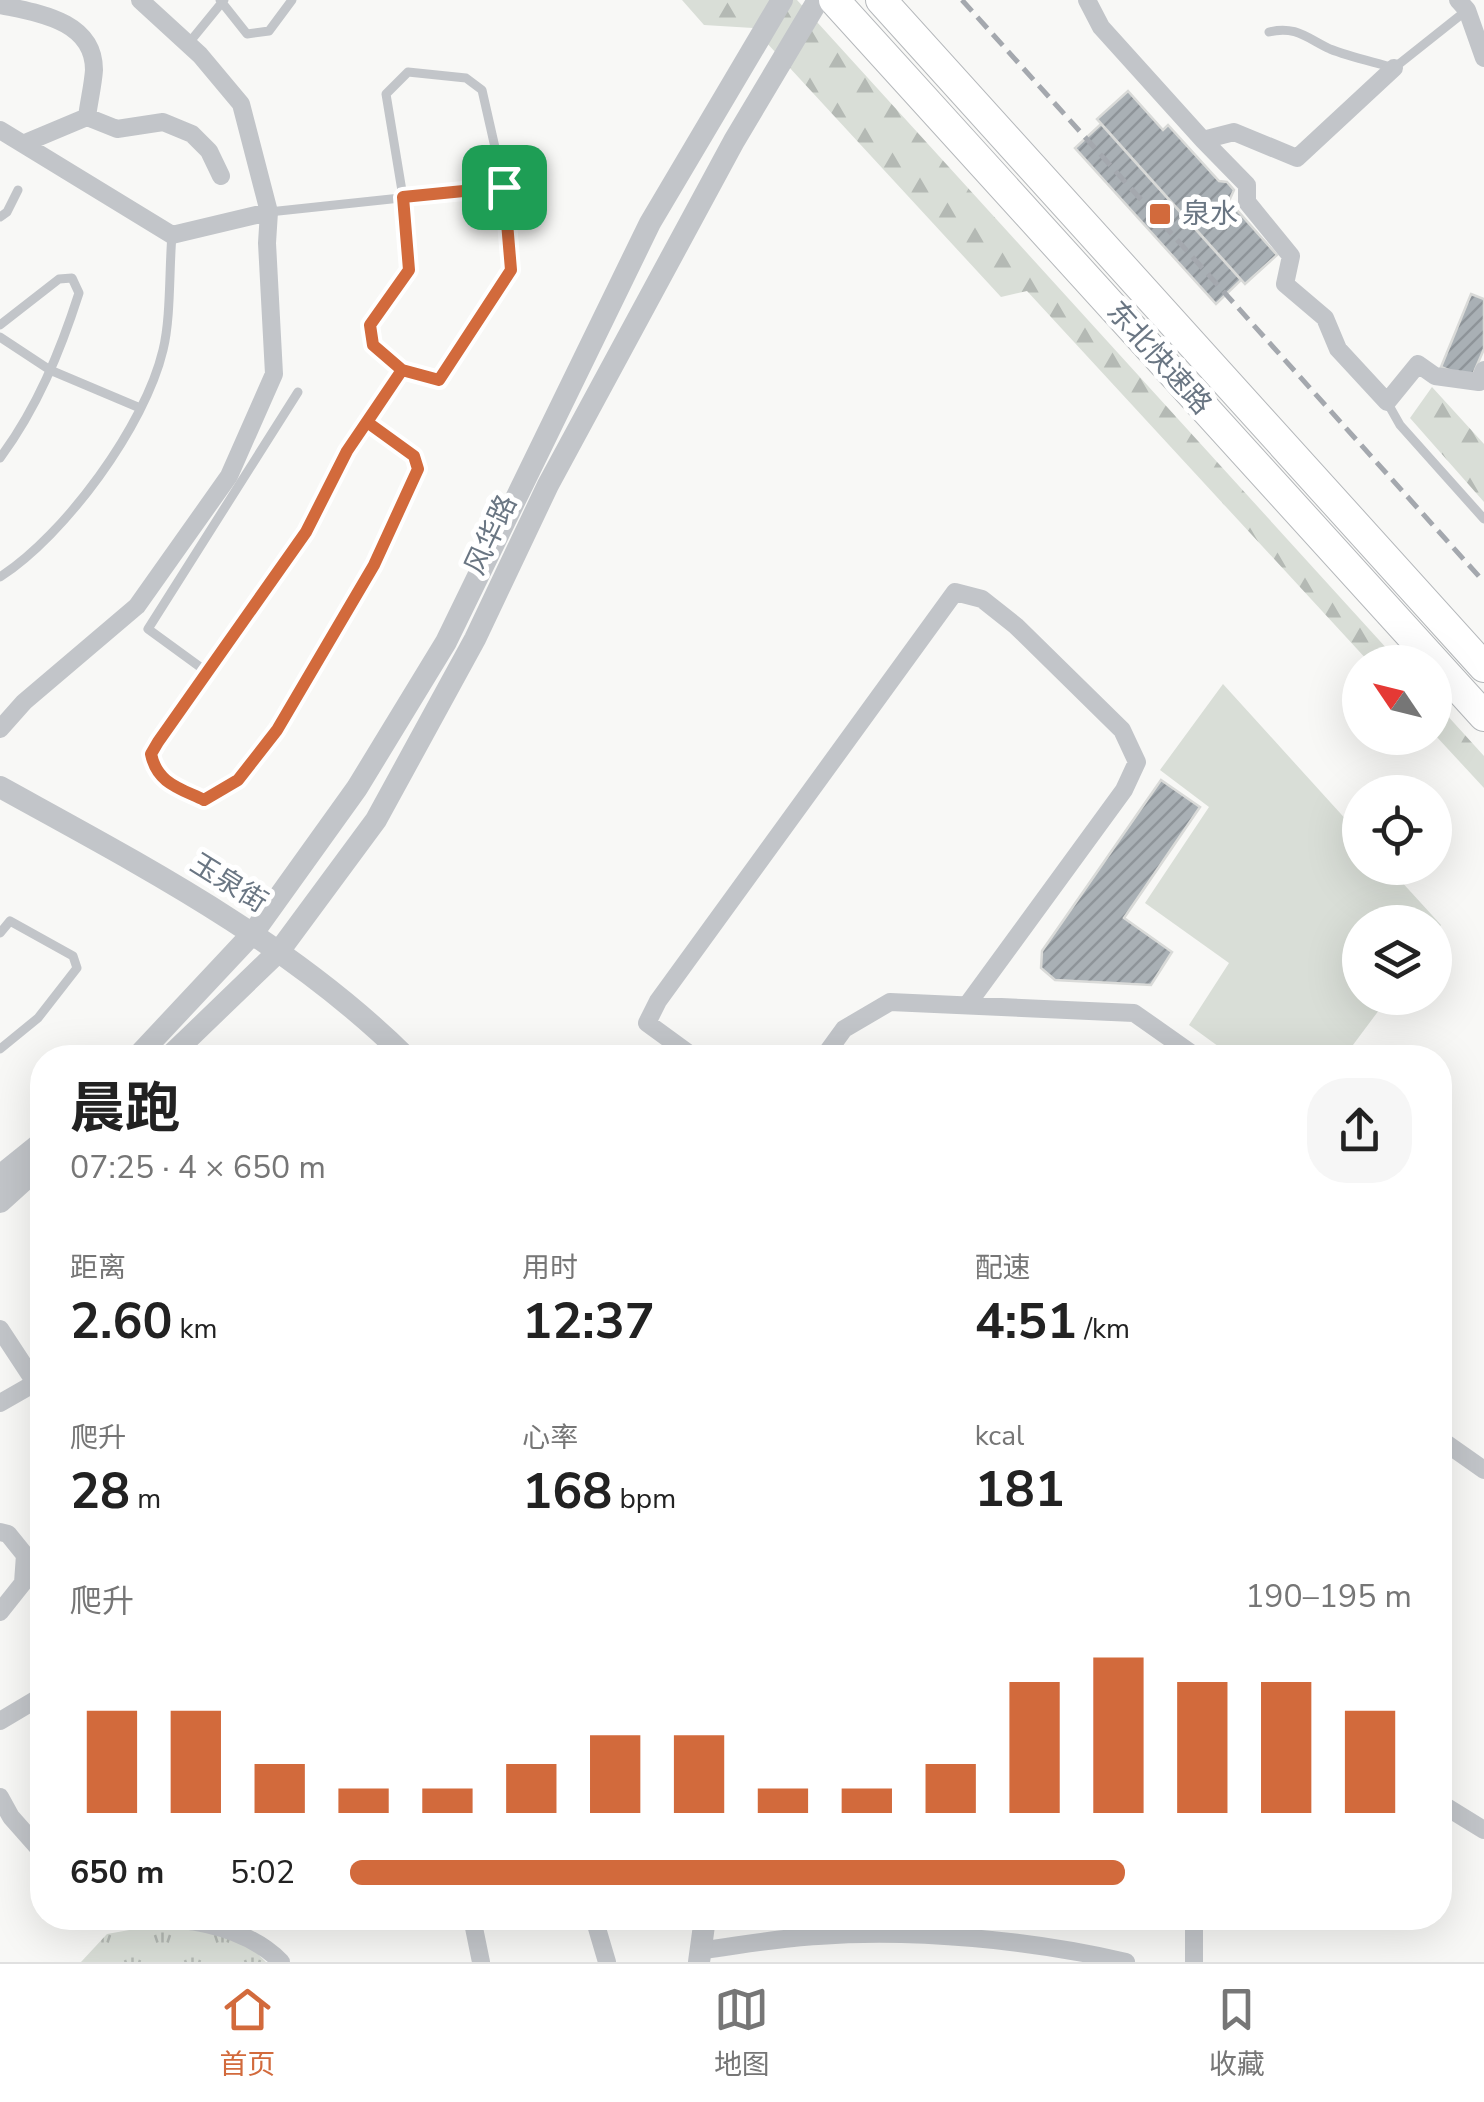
<!DOCTYPE html>
<html lang="zh">
<head>
<meta charset="utf-8">
<style>
	:root { --surface:#fff; --page:#f6f6f6; --text:#222; --muted:#767676; --line:#e0e0e0; --accent:#d26a3c }
	body { margin:0; font-family:"Nunito Sans","Noto Sans SC",sans-serif; background:var(--page); color:var(--text); height:100vh; display:flex; flex-direction:column; font-size:38px; white-space:nowrap }
	* { box-sizing:border-box; margin:0 }
	p { font-size:32px; color:var(--muted) }
	.icon { flex:none; width:55px; height:55px; fill:none; stroke:currentColor; stroke-width:2; stroke-linecap:round; stroke-linejoin:round }
	.map { position:relative; flex:1; overflow:hidden }
	.sheet { position:absolute; left:30px; top:1045px; width:1422px; height:885px; display:flex; flex-direction:column; background:var(--surface); border-radius:40px; box-shadow:0 10px 40px #0002 }
	.sheet>* { flex:none }
	.needle { width:65px; rotate:305deg }
	.buttons { position:absolute; left:1342px; top:645px; display:grid; gap:20px }
	.buttons a { display:grid; place-items:center; width:110px; height:110px; border-radius:50%; background:var(--surface); box-shadow:0 10px 40px #0002; font-size:50px }
	.pin { position:absolute; display:grid; place-items:center; width:85px; height:85px; color:#fff; margin:-42px; border-radius:20px; box-shadow:0 5px 15px #0006 }
	.round { display:grid; place-items:center; flex:none; width:105px; height:105px; border-radius:40px; background:var(--page) }
	.headline { display:flex; align-items:center; justify-content:space-between; height:170px; padding:0 40px }
	h1 { font-size:55px; font-weight:700; line-height:75px }
	.stats { display:grid; grid-template-columns:repeat(3,1fr); gap:15px; height:170px; padding:10px 40px }
	.stats div { display:grid; align-content:center }
	.stats b { font-size:50px; font-weight:700 }
	.stats small { font-size:28px; font-weight:400 }
	.stats p { font-size:28px }
	.chart { height:280px; padding:20px 40px }
	.chart p { display:flex; justify-content:space-between }
	.chart svg { width:100%; height:180px; margin-top:10px; stroke:var(--accent); stroke-width:6 }
	ul { padding:0 40px; list-style:none; font-size:32px }
	li { display:grid; grid-template-columns:160px 120px 1fr; align-items:center; height:75px }
	li i { height:25px; border-radius:12px; background:var(--accent) }
	.menu { display:flex; justify-content:space-around; align-items:center; height:140px; border-top:2px solid var(--line); background:var(--surface); font-size:28px; color:var(--muted) }
	.menu a { display:grid; justify-items:center; gap:5px }
	.menu .active { color:var(--accent) }
	.map>svg:first-child { display:block }
</style>
</head>
<body>
<div class="map">
<svg width="1484" height="1962" viewBox="0 0 1484 1962">
	<defs>
		<pattern id="grass-tufts" width="24" height="20" patternUnits="userSpaceOnUse" patternTransform="scale(2.5)"><rect width="24" height="20" fill="#d9ded7"/><path d="M3 7l-1-3M5 7V3M7 7l1-3M15 17l-1-3M17 17v-4M19 17l1-3" fill="none" stroke="#b4b9b4"/></pattern>
		<pattern id="forest-firs" width="22" height="20" patternUnits="userSpaceOnUse" patternTransform="scale(2.5)"><rect width="22" height="20" fill="#d9ded7"/><path d="M5 1l3.5 6h-7zM16 11l3.5 6h-7z" fill="#b4b9b4"/></pattern>
		<pattern id="building-hatch" width="6" height="6" patternUnits="userSpaceOnUse" patternTransform="scale(2.5)"><rect width="6" height="6" fill="#a9b0b5"/><path d="M-1 1l2-2M0 6l6-6M5 7l2-2" fill="none" stroke="#8e9499"/></pattern>
	</defs>
	<rect width="100%" height="100%" fill="#f8f8f6"/>
	<path fill="url(#grass-tufts)" d="M146,1927C197,1927 228,1921 266,1962H81L107,1934Z"/>
	<path fill="url(#forest-firs)" d="M682,0H797L1399,662H1369L1027,291L1001,297L753,28L704,25Z
		M1432,387L1484,444V502L1410,418Z
		M1435,702L1484,756V788L1435,735Z"/>
	<path fill="#d9ded7" d="M1223,684L1360,835V868H1389L1441,925L1435,933V922H1360V998H1388L1344,1057H1233L1189,1025L1229,963L1145,903L1209,807L1160,770Z"/>
	<path fill="url(#building-hatch)" stroke="#d9dad8" stroke-width="2.5" d="M1128,91L1163,130L1168,125L1219,181L1227,182L1234,190L1229,201L1277,255L1245,284L1097,119Z
		M1101,124L1241,280L1216,304L1075,148Z
		M1471,294L1484,299V349L1471,379L1441,367Z
		M1161,780L1200,807L1124,918L1172,952L1151,985L1055,980L1041,968L1042,951Z"/>
	<g fill="none" stroke-linecap="round" stroke-linejoin="round">
		<defs>
			<path id="trunk" d="M834,0L1484,716
				M881,0L1484,667"/>
		</defs>
		<use href="#trunk" stroke="#b5b8bb" stroke-width="32"/>
		<path stroke="#c2c5c9" stroke-width="9" d="M220,0L247,34L269,31L292,0
			M1269,32C1296,25 1308,39 1330,49C1350,57 1374,62 1394,68L1467,10
			M188,44L224,0
			M408,72L466,78L482,90L504,187L511,269L439,379L402,370L373,345L370,325L409,270L403,197L386,94Z
			M269,212L504,187
			M0,217L7,212L18,190
			M0,325L59,279L72,278L79,293C60,352 37,408 0,458
			M0,337L50,370L140,408
			M1387,402L1400,425L1484,519
			M367,422L414,456L418,469L374,565L277,729L239,780L204,800C180,788 157,783 151,754L306,532L347,451L402,370
			M0,577C65,535 145,426 163,350C171,318 169,269 172,235
			M207,672L148,629L298,392
			M0,933L10,921L73,956L77,968L38,1018L0,1049"/>
		<path stroke="#c2c5c9" stroke-width="18" d="M1087,0L1101,27L1203,140L1234,132L1297,158L1394,68
			M1458,0L1467,10L1484,58
			M0,5C37,13 94,20 94,70C93,85 89,101 87,117
			M0,130L172,235L269,212
			M1203,140L1247,185V202L1291,256L1285,284L1325,318L1338,349L1387,402L1418,364L1435,376L1479,382L1484,370
			M25,143L87,117L117,129L163,122L192,134L209,151L221,176
			M0,729L24,702L137,606L229,476L274,374L267,243L269,212L241,104L200,55L140,0
			M695,1058L647,1023L658,1001L955,592L982,599L1016,626L1122,730L1137,762L1124,790L967,1005
			M823,1058L844,1029L890,1002L1134,1013L1198,1058
			M0,1329L42,1393
			M0,1403L42,1379
			M1440,1439L1484,1470
			M0,1532L8,1534L25,1555L23,1583L0,1612
			M0,1721L42,1696
			M0,1797L11,1817L42,1852
			M1440,1803L1484,1830
			M108,1918C131,1922 156,1919 180,1920C215,1923 256,1936 281,1962
			M472,1918L481,1962
			M594,1918L607,1962
			M703,1950C741,1945 780,1938 818,1936C914,1929 1033,1940 1126,1962
			M1194,1962V1918"/>
		<path stroke="#c2c5c9" stroke-width="22" d="M0,787C143,866 290,942 407,1058
			M136,1058L253,933L357,788L446,642L650,223L782,0
			M168,1058L280,950L376,820L475,639L548,485L734,141L818,0
			M0,1176L42,1142
			M0,1202L42,1164
			M699,1962L705,1918"/>
		<use href="#trunk" stroke="#fff" stroke-width="30"/>
		<path stroke="#a4a8ae" stroke-width="5" stroke-dasharray="15 8" stroke-linecap="butt" d="M962,0L1484,582"/>
	</g>
	<g fill="none" stroke-linecap="round" stroke-linejoin="round">
		<defs>
			<path id="route" d="M504,187L511,270L439,380L402,370L347,451L306,532L158,742L151,754C157,783 179,788 204,800L238,780L277,730L374,565L418,469L414,456L367,422L402,370L373,345L370,325L409,270L403,197L504,187"/>
		</defs>
		<use href="#route" stroke="#fff" stroke-width="20"/>
		<use href="#route" stroke="#d26a3c" stroke-width="12"/>
	</g>
	<rect fill="#d26a3c" stroke="#fff" stroke-width="4" x="1148" y="202" width="24" height="24" rx="5"/>
	<g text-anchor="middle" dominant-baseline="central" stroke-width="10" stroke-linejoin="round" paint-order="stroke">
		<g font-size="28" fill="#6a7683" stroke="#fff" text-anchor="start">
			<text x="1182" y="214">泉水</text>
		</g>
		<g font-size="28" fill="#6a7683" stroke="#fff">
			<text transform="translate(1159 358) rotate(48)">东北快速路</text>
			<text transform="translate(491 535) rotate(-65)">风华路</text>
			<text transform="translate(229 883) rotate(32)">玉泉街</text>
		</g>
	</g>
</svg>
<div class="buttons">
<a><svg class="needle" viewBox="-14 -14 28 28"><path d="M0-13l5 13h-10z" fill="#e53935"/><path d="M0 13l5-13h-10z" fill="#767676"/></svg></a>
<a><svg class="icon" aria-label="locate" viewBox="0 0 24 24"><circle cx="12" cy="12" r="6"/><path d="M12 2v4M12 18v4M2 12h4M18 12h4"/></svg></a>
<a><svg class="icon" aria-label="layers" viewBox="0 0 24 24"><path d="M12 4l9 5-9 5-9-5zM3 14l9 5 9-5"/></svg></a>
</div>
<div class="pin" style="left:504px;top:187px;background:#1e9e55"><svg class="icon" aria-label="arrive" viewBox="0 0 24 24"><path d="M6 21V4h12l-3 4 3 4H6"/></svg></div>
<section class="sheet">
<div class="headline"><div><h1>晨跑</h1><p>07:25 · 4 × 650 m</p></div><a class="round"><svg class="icon" aria-label="share" viewBox="0 0 24 24"><path d="M12 15V3M7 8l5-5 5 5M5 13v7h14v-7"/></svg></a></div>
<div class="stats">
<div><p>距离</p><b>2.60<small> km</small></b></div>
<div><p>用时</p><b>12:37</b></div>
<div><p>配速</p><b>4:51<small> /km</small></b></div>
</div>
<div class="stats">
<div><p>爬升</p><b>28<small> m</small></b></div>
<div><p>心率</p><b>168<small> bpm</small></b></div>
<div><p>kcal</p><b>181</b></div>
</div>
<div class="chart"><p><span>爬升</span>190–195 m</p>
<svg viewBox="0 0 160 44" preserveAspectRatio="none"><path d="M5 44V19M15 44V19M25 44V32M35 44V38M45 44V38M55 44V32M65 44V25M75 44V25M85 44V38M95 44V38M105 44V32M115 44V12M125 44V6M135 44V12M145 44V12M155 44V19"/></svg>
</div>
<ul>
<li><b>650 m</b>5:02<i style="width:73%"></i></li>
</ul>
</section>
</div>
<nav class="menu">
<a class="active"><svg class="icon" aria-label="home" viewBox="0 0 24 24"><path d="M3 11l9-7 9 7M6 9v11h12V9"/></svg>首页</a>
<a><svg class="icon" aria-label="map" viewBox="0 0 24 24"><path d="M3 6l6-2 6 2 6-2v14l-6 2-6-2-6 2zM9 4v14M15 6v14"/></svg>地图</a>
<a><svg class="icon" aria-label="saved" viewBox="0 0 24 24"><path d="M7 4h10v16l-5-4-5 4z"/></svg>收藏</a>
</nav>
</body>
</html>
